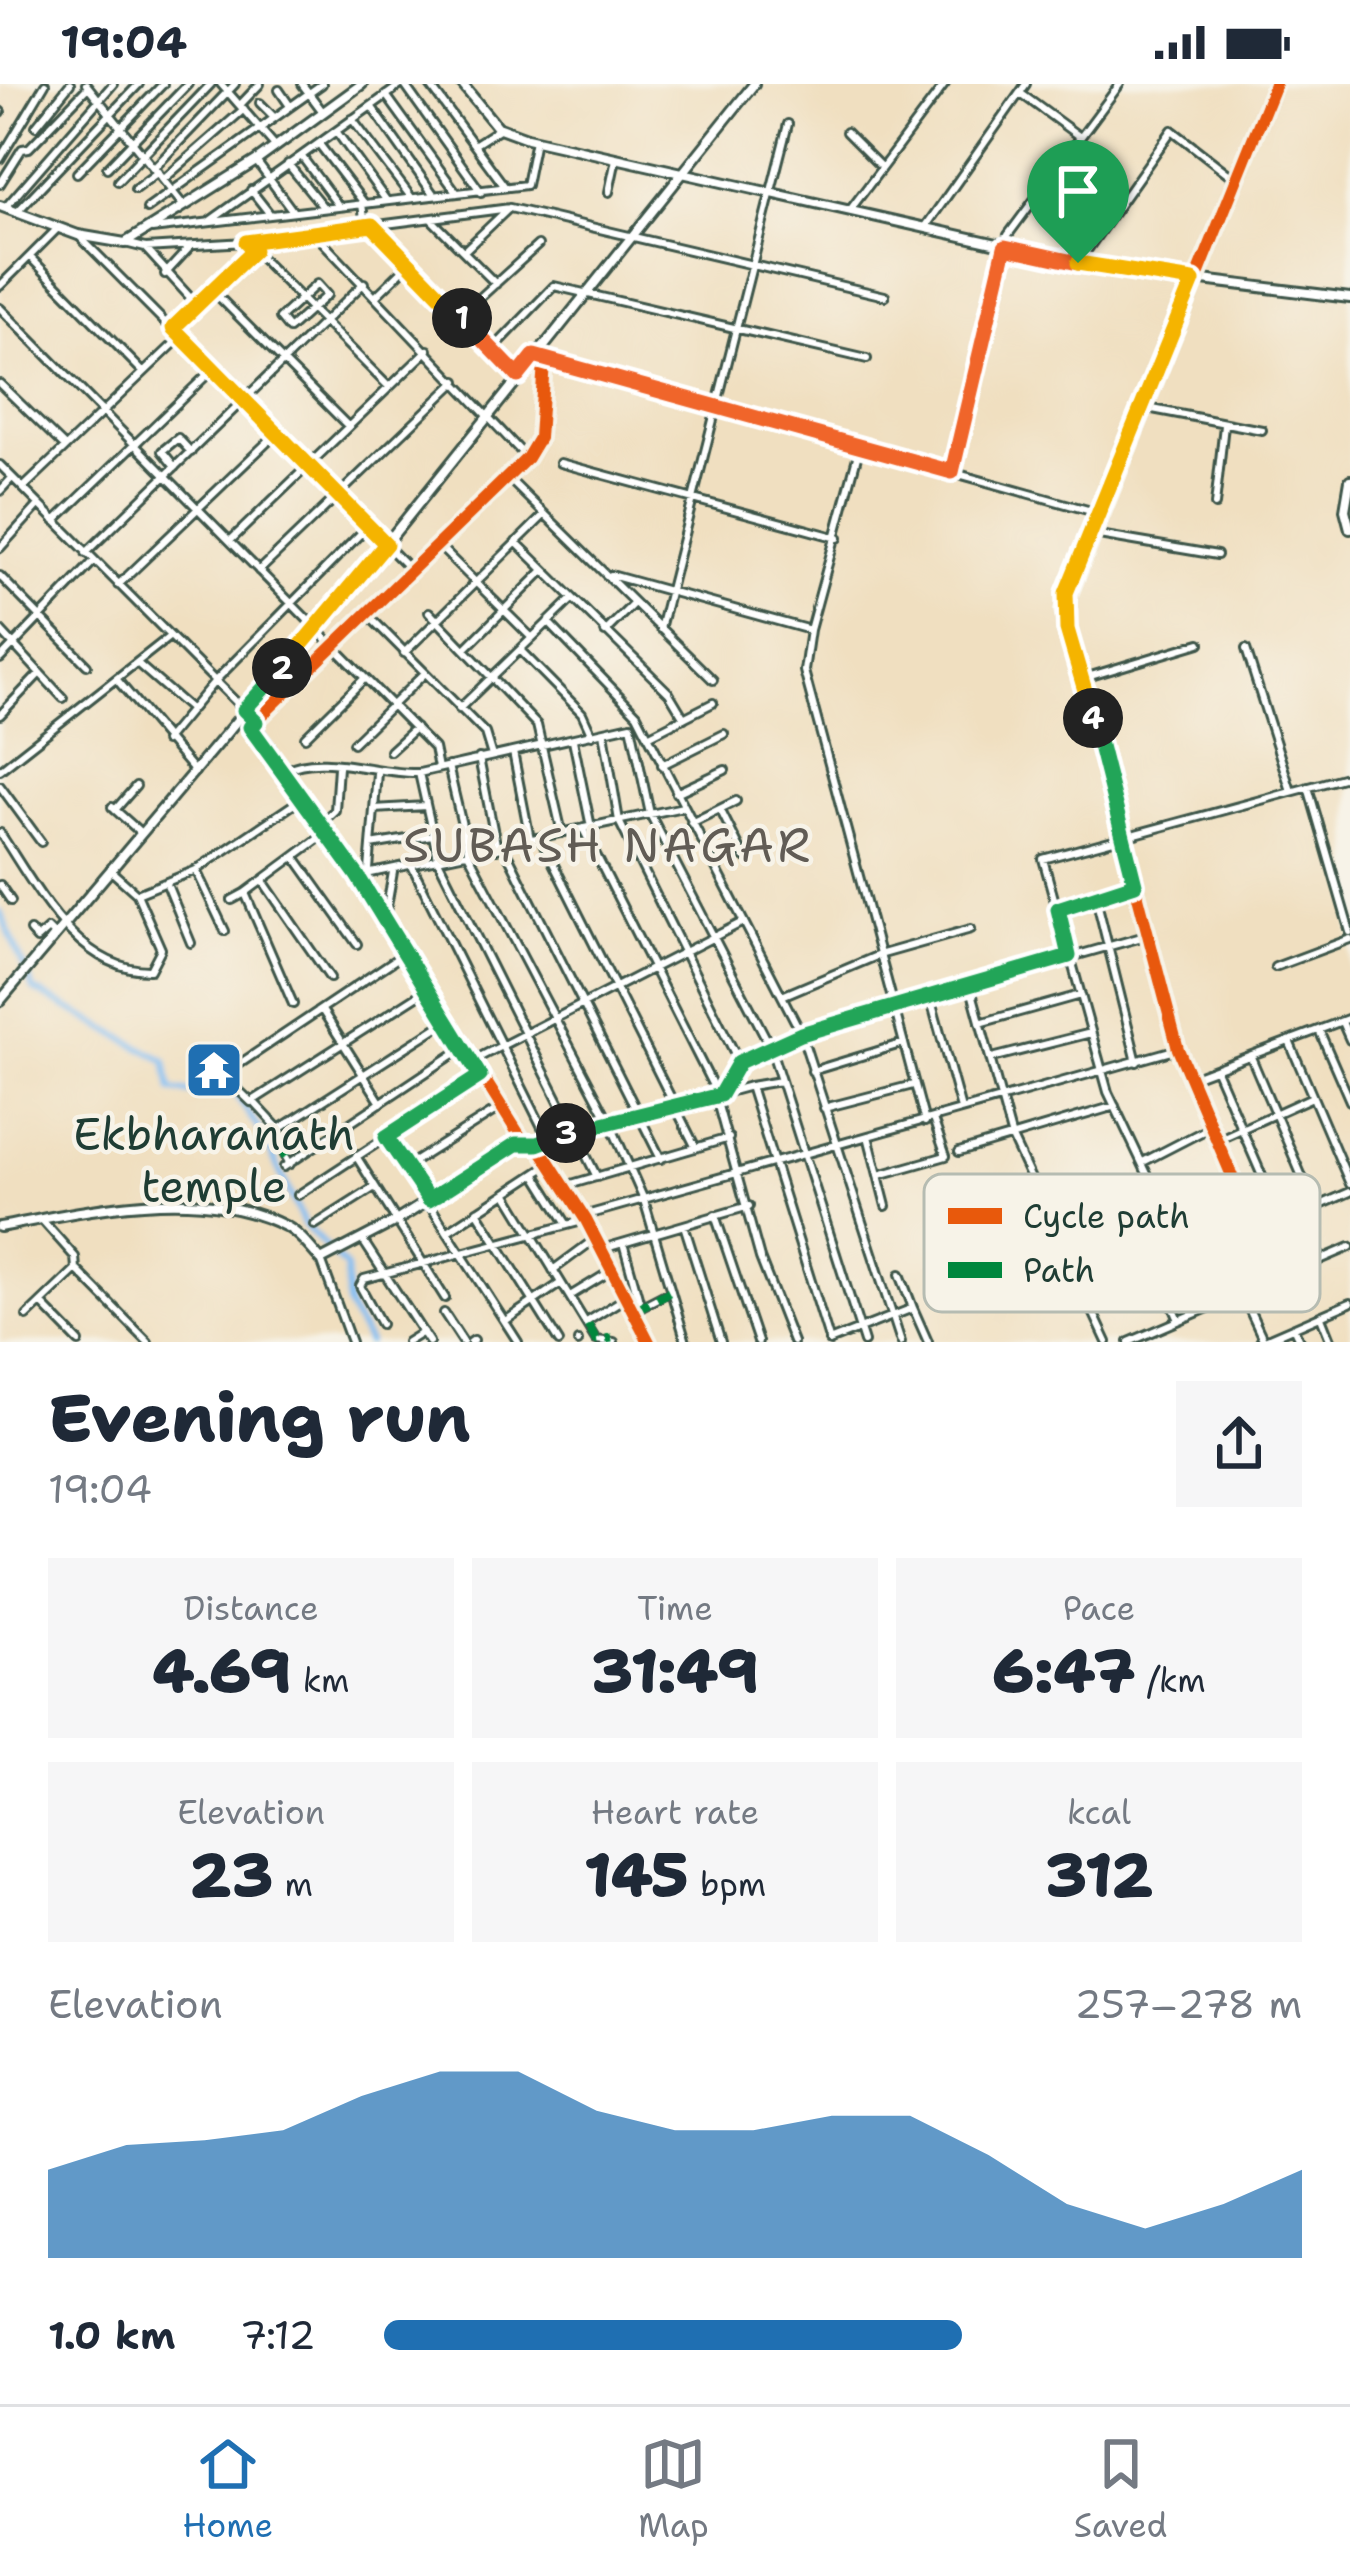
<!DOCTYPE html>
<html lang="en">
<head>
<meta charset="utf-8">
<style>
	:root { --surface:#fff; --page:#f6f6f7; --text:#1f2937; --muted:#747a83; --line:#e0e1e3; --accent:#1f6fb2 }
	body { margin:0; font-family:"Shantell Sans",sans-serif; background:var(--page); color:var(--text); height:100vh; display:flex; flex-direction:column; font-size:45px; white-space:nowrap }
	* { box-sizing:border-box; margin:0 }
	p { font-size:39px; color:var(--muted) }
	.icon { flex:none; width:66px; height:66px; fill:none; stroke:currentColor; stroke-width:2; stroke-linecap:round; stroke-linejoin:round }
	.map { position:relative; height:1258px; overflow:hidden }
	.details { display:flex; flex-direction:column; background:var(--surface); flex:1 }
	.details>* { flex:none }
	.pin { position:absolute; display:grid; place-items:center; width:102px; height:102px; color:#fff; margin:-123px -51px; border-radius:50% 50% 50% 0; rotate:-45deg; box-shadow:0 0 12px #0007 }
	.pin .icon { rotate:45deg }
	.km { position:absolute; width:60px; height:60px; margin:-30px; border-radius:50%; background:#222; color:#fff; font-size:33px; line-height:60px; text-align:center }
	.round { display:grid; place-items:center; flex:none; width:126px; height:126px; border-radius:0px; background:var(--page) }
	.overview { display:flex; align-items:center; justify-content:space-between; height:204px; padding:0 48px }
	h1 { font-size:66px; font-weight:800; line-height:90px }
	.figures { display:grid; grid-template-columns:repeat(3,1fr); gap:18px; height:204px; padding:12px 48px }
	.figures div { display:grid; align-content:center; border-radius:0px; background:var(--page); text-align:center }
	.figures b { font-size:60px; font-weight:800 }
	.figures small { font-size:33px; font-weight:400 }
	.figures p { font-size:33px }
	.chart { height:336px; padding:24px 48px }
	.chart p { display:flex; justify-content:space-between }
	.chart svg { width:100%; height:216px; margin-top:12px; fill:var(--accent); opacity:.7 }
	ul { padding:0 48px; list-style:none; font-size:39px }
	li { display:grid; grid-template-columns:192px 144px 1fr; align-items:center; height:90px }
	li i { height:30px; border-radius:15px; background:var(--accent) }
	.status { display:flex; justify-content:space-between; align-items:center; height:84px; padding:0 60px; background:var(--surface); direction:ltr }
	.status svg { height:33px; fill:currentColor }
	.dock { display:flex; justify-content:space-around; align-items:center; height:168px; border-top:3px solid var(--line); background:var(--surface); font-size:33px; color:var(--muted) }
	.dock a { display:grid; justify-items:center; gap:6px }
	.dock .current { color:var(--accent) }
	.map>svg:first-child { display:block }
</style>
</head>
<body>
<div class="status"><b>19:04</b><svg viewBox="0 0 49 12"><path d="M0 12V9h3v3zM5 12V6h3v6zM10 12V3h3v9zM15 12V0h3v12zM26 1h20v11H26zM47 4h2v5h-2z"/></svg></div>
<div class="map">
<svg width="1350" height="1258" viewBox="0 0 1350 1258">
	<rect width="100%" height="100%" fill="#f7f3e8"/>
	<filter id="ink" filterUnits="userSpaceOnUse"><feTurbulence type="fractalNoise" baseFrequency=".00833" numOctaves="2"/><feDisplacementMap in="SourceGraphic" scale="24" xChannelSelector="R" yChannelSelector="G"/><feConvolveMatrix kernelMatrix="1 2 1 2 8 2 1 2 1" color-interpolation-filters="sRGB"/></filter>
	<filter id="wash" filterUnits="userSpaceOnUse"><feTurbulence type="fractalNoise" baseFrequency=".004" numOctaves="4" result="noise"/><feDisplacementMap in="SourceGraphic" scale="48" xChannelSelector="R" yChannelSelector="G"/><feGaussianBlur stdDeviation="2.7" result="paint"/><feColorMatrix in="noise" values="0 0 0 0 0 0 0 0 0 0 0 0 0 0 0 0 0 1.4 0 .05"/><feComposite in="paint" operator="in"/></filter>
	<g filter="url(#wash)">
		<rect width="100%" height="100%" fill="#f0dfc0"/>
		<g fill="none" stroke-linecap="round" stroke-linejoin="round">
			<path stroke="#80bef3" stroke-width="6" d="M0,828L34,906L166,977L171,1006L202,1010L225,995L263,1051L304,1140L346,1184L348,1224L368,1258"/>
		</g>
	</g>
	<g filter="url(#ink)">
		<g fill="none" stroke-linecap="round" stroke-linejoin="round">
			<defs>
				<path id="minor" d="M86,0L183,121
					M221,0L276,63
					M302,0L323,28
					M404,0L481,108
					M429,0L505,103
					M279,6L290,22
					M1020,9L1080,53
					M386,11L457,109
					M260,19L274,33
					M240,21L260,0
					M371,22L434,111
					M0,27L1,28
					M352,35L411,113
					M36,42L70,0
					M336,47L386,116
					M846,48L881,83
					M319,60L364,119
					M474,61L499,45
					M302,73L338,121
					M0,75L45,0
					M256,77L292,126
					M288,80L323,123
					M107,84L188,0
					M154,84L235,0
					M77,89L163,0
					M164,95L244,25
					M118,97L211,0
					M0,100L22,65L29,64L88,3
					M135,105L158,88
					M251,106L269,129
					M609,108L616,75
					M362,120L365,142
					M5,124L113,0
					M147,125L322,0
					M850,126L945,0
					M17,128L139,0
					M431,135L496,200
					M210,137L402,0
					M372,141L518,292
					M926,142L1026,0
					M152,145L526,101L535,56
					M316,151L527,374
					M79,152L410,485
					M125,159L145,164L246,158L510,124L885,212
					M145,164L197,221
					M464,167L509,124
					M30,173L143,288
					M1078,179L1172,46L1235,95
					M165,190L189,164
					M317,200L327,211L289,245L280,234Z
					M0,202L57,145
					M212,206L348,342
					M376,212L410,179
					M0,224L434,664L438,684
					M461,231L538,161
					M173,244L253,166L389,303
					M493,265L554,202L867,275
					M534,272L1102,430
					M0,300L65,363
					M1142,323L1262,346
					M860,362L810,546L804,587L925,1038
					M560,379L838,454
					M0,381L244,626
					M175,383L162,367L178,354L191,368
					M952,388L1008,151L1120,0
					M507,393L713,596
					M23,404L181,253
					M0,407L12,394
					M1215,421L1224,341
					M55,437L212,286
					M1093,450L1217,471
					M230,457L428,266
					M516,458L669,609L684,634
					M439,462L532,554
					M0,464L39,421
					M86,469L364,199
					M259,487L457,297
					M611,491L810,546
					M0,492L87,581
					M118,501L276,350
					M429,528L537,641L562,749
					M366,529L485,649L492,672
					M548,538L637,630L801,949L901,1258
					M660,545L788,40
					M0,546L63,614
					M605,548L634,519
					M466,564L544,486
					M1246,565L1291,707
					M520,566L582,629L592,651
					M404,569L544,431
					M0,575L94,477
					M138,580L191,626
					M1084,594L1200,559
					M118,597L195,688
					M459,625L572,515
					M0,631L40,589
					M256,638L527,374L539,354L544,277
					M631,641L650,730L770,962L864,1258
					M604,648L619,737L739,978
					M648,652L713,619
					M305,653L365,594
					M573,656L591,743
					M165,657L214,598L369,441
					M353,659L424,590
					M390,667L415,644
					M513,668L530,755
					M479,674L497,765
					M662,681L724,650
					M448,682L469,771L610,1039L644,1116L686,1258
					M0,686L169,553
					M286,686C320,667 380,691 419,689L631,641
					M419,689L439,778L597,1093
					M0,702L41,758
					M1308,703L1350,848
					M676,709L725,686
					M112,723L141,749
					M374,725L426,722
					M720,725L744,773
					M115,726L136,702
					M321,739L335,726L338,683
					M691,739L736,717
					M583,745L712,1000L760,1174L793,1258
					M0,749C35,801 77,887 150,886L161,865L137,810L110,786
					M541,755L696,1064
					M371,761L432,751
					M504,763L661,1075
					M295,773L357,860
					M413,784L548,1055
					M196,786L225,847
					M369,786L377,689
					M357,792L683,723
					M263,797L330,894
					M166,798L191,859
					M0,801L11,817
					M137,810L196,786L303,714
					M1096,814L1137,978
					M232,816L245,809
					M1058,825L1134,800
					M385,834L393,788
					M30,847L37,855L48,845L55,852
					M405,869L223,991L251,1018L428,905
					M1275,883L1350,855
					M970,901L1012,1054L1107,1258
					M782,912L879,871L971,845
					M930,913L961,1025
					M293,920L245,809L326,749
					M322,926L381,1019
					M1342,938L1350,956
					M980,939L1080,911
					M1319,946L1350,1017
					M1289,957L1350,1100
					M1251,973L1315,1123
					M992,974L1091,949
					M474,976L743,838
					M1216,986L1282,1138L1350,1108
					M812,987L904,959
					M1188,995L1350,934
					M750,1002L780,997
					M720,1011L739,978L801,949L1149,851
					M253,1017L279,1045L447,937
					M824,1024L913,1001
					M868,1052L886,1122
					M386,1053L518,1258
					M277,1057L290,1080
					M1215,1057L1310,1014
					M524,1058L537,1060L586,1136L649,1258
					M537,1060L750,1002L830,1258
					M959,1068L1115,1022
					M356,1072L445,1214
					M1143,1078L1209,1044
					M284,1083L463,964
					M406,1083L501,1023
					M536,1091L566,1139
					M879,1091L946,1072L933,1035
					M565,1102L729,1054
					M507,1110L596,1256L614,1258
					M298,1111L480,992
					M477,1127L559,1258
					M715,1131L758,1258
					M583,1132L1178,965
					M42,1136L75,1173L76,1185L148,1258
					M315,1141L375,1103
					M684,1141L721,1258
					M448,1147L550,1080
					M362,1155L429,1258
					M623,1159L641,1223
					M602,1165L749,1122
					M321,1176L351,1258
					M1153,1176L1179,1236
					M1070,1178L1232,1095
					M553,1186L595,1155
					M900,1190L913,1224
					M1275,1193L1178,965L1063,526L1275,0
					M1242,1210L1263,1255
					M570,1212L611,1187
					M41,1219L79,1258
					M1210,1222L1108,1008L1043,775L1350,692
					M640,1223L669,1208
					M444,1229L463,1258
					M27,1232L76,1185
					M1321,1233L1331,1258
					M505,1237L561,1199
					M588,1237L625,1214
					M381,1240L360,1202L364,1195L586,1136
					M1294,1245L1300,1258
					M578,1257V1258
					M829,1257L913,1224L928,1258
					M407,1258L423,1248
					M471,1258L474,1256
					M1129,1258L1350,1163
					M1260,1258L1350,1219"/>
				<path id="tertiary" d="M462,0L497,43L527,54L1104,184L1350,214
					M0,122L78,151L125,159L256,77L362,0
					M1350,396L1345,426L1350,445
					M0,917L386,460L754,0
					M0,1143C90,1126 201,1098 287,1143C300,1150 311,1165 321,1176L396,1137L523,1057L385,834L244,626"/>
			</defs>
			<use href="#minor" stroke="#3e5549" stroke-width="12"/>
			<use href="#tertiary" stroke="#3e5549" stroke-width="14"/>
			<use href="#minor" stroke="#fff" stroke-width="6"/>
			<use href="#tertiary" stroke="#fff" stroke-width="8"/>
			<path stroke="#00873e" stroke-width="9" stroke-dasharray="18 9" stroke-linecap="butt" d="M277,1057L290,1080
				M633,1227L669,1208
				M588,1241L596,1256L612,1254"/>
			<defs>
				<path id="cycleway" d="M544,277L539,354L527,374L250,643L357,792L523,1057L537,1060L586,1136L649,1258
					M1275,1193L1178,965L1063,526L1275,0"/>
			</defs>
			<use href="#cycleway" stroke="#f7f3e8" stroke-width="20"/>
			<use href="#cycleway" stroke="#e8590c" stroke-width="12"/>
		</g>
	</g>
	<g fill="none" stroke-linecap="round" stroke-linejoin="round" filter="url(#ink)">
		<defs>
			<path id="split-1" d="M462,234L518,292L534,272L952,388L1005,163L1078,179"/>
			<path id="split-2" d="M282,584L386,460L173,244L254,166L246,158L372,141L462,234"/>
			<path id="split-3" d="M282,584L244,626L256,638L250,643L357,791L480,992L386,1053L429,1116L516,1060H537L566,1049"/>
			<path id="split-4" d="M566,1049L720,1011L739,978L801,950L1069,872L1058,825L1135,800L1093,634"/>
			<path id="split-5" d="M1078,179L1193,197L1066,509L1067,545L1093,634"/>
		</defs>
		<use href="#split-1" stroke="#fff" stroke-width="24"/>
		<use href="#split-2" stroke="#fff" stroke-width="24"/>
		<use href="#split-3" stroke="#fff" stroke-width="24"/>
		<use href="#split-4" stroke="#fff" stroke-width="24"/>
		<use href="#split-5" stroke="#fff" stroke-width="24"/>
		<use href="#split-1" stroke="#f0652b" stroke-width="15"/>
		<use href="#split-2" stroke="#f5b400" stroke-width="15"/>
		<use href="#split-3" stroke="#22a559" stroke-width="15"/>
		<use href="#split-4" stroke="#22a559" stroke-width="15"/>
		<use href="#split-5" stroke="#f5b400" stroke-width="15"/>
	</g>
	<defs>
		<symbol id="temple-square" viewBox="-11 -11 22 22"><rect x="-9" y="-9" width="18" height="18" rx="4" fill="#1f6fb2" stroke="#f7f3e8"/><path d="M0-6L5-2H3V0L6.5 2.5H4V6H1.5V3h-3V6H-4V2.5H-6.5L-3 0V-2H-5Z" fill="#fff"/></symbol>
	</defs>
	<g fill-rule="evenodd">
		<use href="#temple-square" x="181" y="953" width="66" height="66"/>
	</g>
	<g text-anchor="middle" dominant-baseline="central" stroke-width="9" stroke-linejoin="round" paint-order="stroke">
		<g font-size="45" fill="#1f3d34" stroke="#f7f3e8">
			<text x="214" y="1050">Ekbharanath<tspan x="214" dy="52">temple</tspan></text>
		</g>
		<g font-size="48" letter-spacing="3" fill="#615c55" stroke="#f7f3e8">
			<text x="608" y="761">SUBASH NAGAR</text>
		</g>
	</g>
	<rect x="924" y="1090" width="396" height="138" rx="18" fill="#f7f3e8" stroke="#b6bcb2" stroke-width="3"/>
	<rect x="948" y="1124" width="54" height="16" fill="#e8590c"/>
	<rect x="948" y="1178" width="54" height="16" fill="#00873e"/>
	<g font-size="33" fill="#1f3d34">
		<text x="1023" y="1144">Cycle path</text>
		<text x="1023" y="1198">Path</text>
	</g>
</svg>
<div class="pin" style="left:1078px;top:179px;background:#1e9e55"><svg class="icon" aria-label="arrive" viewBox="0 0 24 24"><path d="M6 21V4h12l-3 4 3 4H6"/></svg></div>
<b class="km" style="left:462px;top:234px">1</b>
<b class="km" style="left:282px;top:584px">2</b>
<b class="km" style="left:566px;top:1049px">3</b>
<b class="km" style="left:1093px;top:634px">4</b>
</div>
<section class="details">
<div class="overview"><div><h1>Evening run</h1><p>19:04</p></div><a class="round"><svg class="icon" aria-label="share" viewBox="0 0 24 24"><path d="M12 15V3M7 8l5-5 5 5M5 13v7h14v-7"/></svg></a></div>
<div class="figures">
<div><p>Distance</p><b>4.69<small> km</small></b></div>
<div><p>Time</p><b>31:49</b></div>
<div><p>Pace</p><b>6:47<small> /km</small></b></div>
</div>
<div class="figures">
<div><p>Elevation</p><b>23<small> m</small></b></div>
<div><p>Heart rate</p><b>145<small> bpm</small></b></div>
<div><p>kcal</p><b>312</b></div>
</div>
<div class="chart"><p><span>Elevation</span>257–278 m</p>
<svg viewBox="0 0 160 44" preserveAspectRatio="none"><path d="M0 44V26L10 21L20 20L30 18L40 11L50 6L60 6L70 14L80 18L90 18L100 15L110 15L120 23L130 33L140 38L150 33L160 26V44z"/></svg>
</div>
<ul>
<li><b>1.0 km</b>7:12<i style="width:63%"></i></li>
</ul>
</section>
<nav class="dock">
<a class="current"><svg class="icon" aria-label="home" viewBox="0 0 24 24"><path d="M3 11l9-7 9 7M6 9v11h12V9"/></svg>Home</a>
<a><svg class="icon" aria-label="map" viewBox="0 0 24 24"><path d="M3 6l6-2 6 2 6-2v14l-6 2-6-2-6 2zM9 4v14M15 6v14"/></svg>Map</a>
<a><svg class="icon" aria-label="saved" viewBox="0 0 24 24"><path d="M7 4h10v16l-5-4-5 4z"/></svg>Saved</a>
</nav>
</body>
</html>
